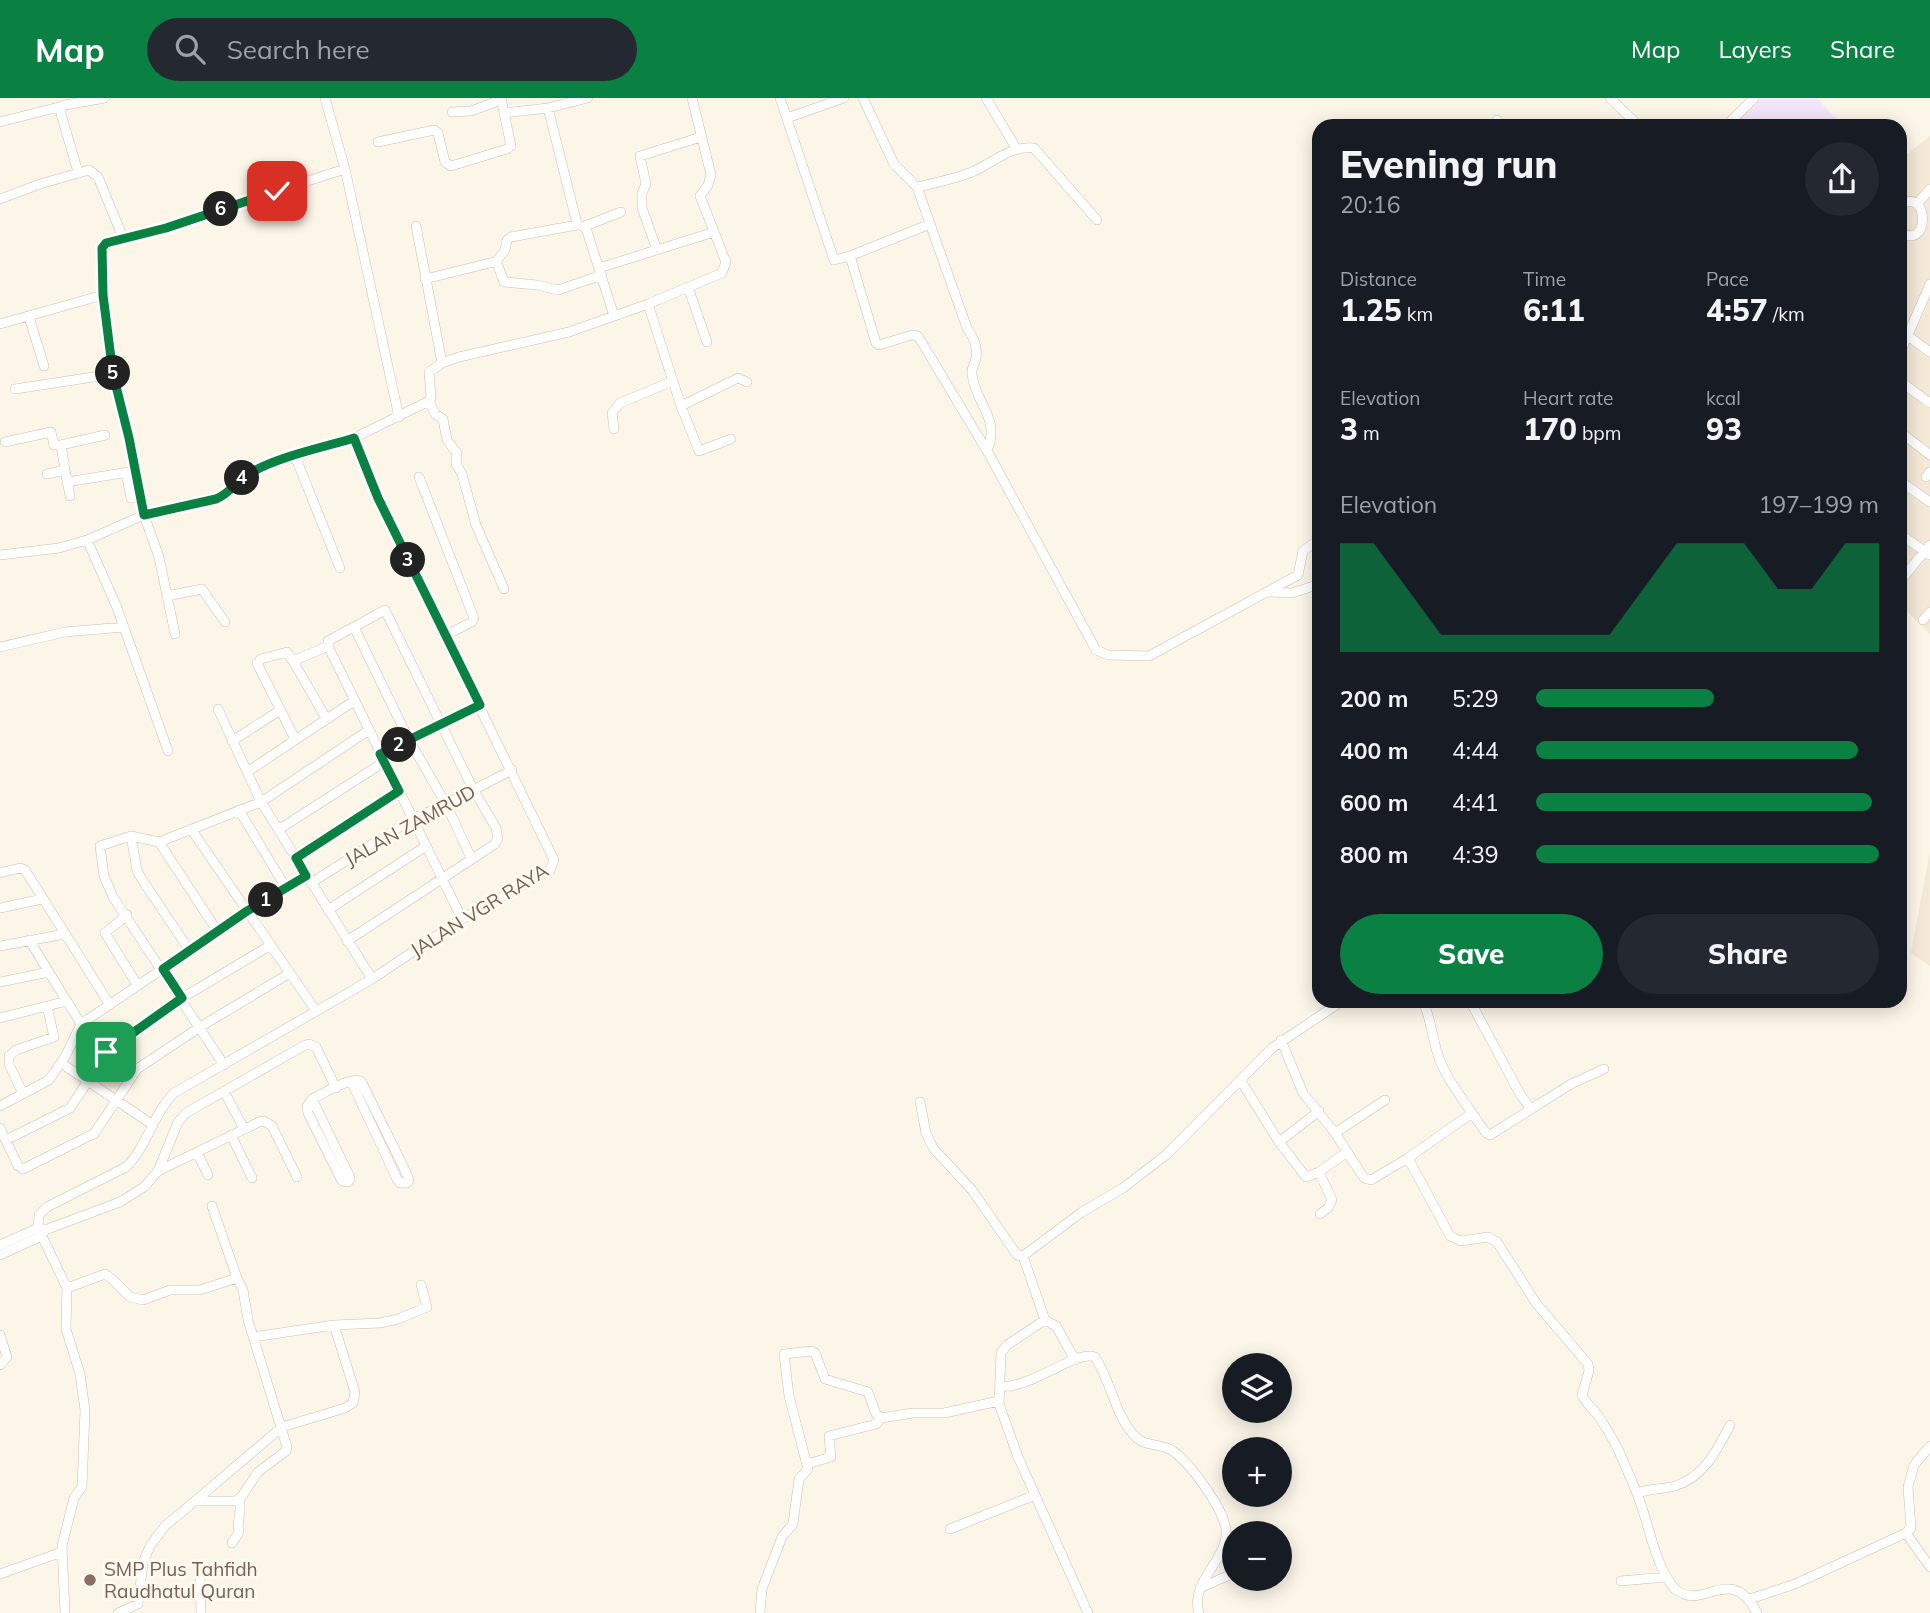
<!DOCTYPE html>
<html lang="en">
<head>
<meta charset="utf-8">
<style>
	:root { --surface:#171b24; --page:#242831; --text:#f1f3f6; --muted:#9ea1a6; --accent:#0b8043 }
	body { margin:0; font-family:Mulish,sans-serif; background:var(--page); color:var(--text); height:100vh; display:flex; flex-direction:column; font-size:26px; white-space:nowrap }
	* { box-sizing:border-box; margin:0 }
	p { font-size:23px; color:var(--muted) }
	.icon { flex:none; width:38px; height:38px; fill:none; stroke:currentColor; stroke-width:2; stroke-linecap:round; stroke-linejoin:round }
	.map { position:relative; flex:1; overflow:hidden }
	.side { position:absolute; left:1312px; top:21px; width:595px; height:889px; display:flex; flex-direction:column; background:var(--surface); border-radius:21px; box-shadow:0 4px 18px #0003 }
	.side>* { flex:none }
	.tools { position:absolute; left:1222px; top:1255px; display:grid; gap:14px }
	.tools a { display:grid; place-items:center; width:70px; height:70px; border-radius:50%; background:var(--surface); box-shadow:0 4px 18px #0003; font-size:35px }
	.pin { position:absolute; display:grid; place-items:center; width:60px; height:60px; color:#fff; margin:-30px; border-radius:14px; box-shadow:0 4px 10px #0006 }
	.km { position:absolute; width:35px; height:35px; margin:-18px; border-radius:50%; background:#222; color:#fff; font-size:19px; line-height:35px; text-align:center }
	.round { display:grid; place-items:center; flex:none; width:74px; height:74px; border-radius:37px; background:var(--page) }
	.head { display:flex; align-items:center; justify-content:space-between; height:119px; padding:0 28px }
	h1 { font-size:38px; font-weight:800; line-height:52px }
	.figures { display:grid; grid-template-columns:repeat(3,1fr); gap:10px; height:119px; padding:7px 28px }
	.figures div { display:grid; align-content:center }
	.figures b { font-size:30px; font-weight:800 }
	.figures small { font-size:19px; font-weight:400 }
	.figures p { font-size:19px }
	.chart { height:196px; padding:14px 28px }
	.chart p { display:flex; justify-content:space-between }
	.chart svg { width:100%; height:126px; margin-top:7px; fill:var(--accent); opacity:.7 }
	.button { display:flex; gap:14px; margin-top:auto; padding:14px 28px }
	.button a { flex:1; height:80px; border-radius:42px; background:var(--accent); color:#fff; font-size:28px; font-weight:800; line-height:80px; text-align:center }
	.button a+a { background:var(--page); color:var(--text) }
	ul { padding:0 28px; list-style:none; font-size:23px }
	li { display:grid; grid-template-columns:112px 84px 1fr; align-items:center; height:52px }
	li i { height:18px; border-radius:9px; background:var(--accent) }
	header { display:flex; align-items:center; gap:42px; box-sizing:border-box; height:98px; padding:0 35px; background:var(--accent); color:#fff }
	header strong { font-size:33px }
	nav { display:flex; gap:38px; margin-inline-start:auto; font-size:24px }
	.search { width:490px; height:63px; background:var(--page); display:flex; align-items:center; gap:18px; box-sizing:border-box; padding:0 24px; border-radius:38px; color:var(--muted); font-size:26px }
	.map>svg:first-child { display:block }
</style>
</head>
<body>
<header>
<strong>Map</strong>
<div class="search"><svg class="icon" aria-label="search" viewBox="0 0 24 24"><circle cx="10" cy="10" r="6"/><path d="M15 15l6 6"/></svg>Search here</div>
<nav><a>Map</a><a>Layers</a><a>Share</a></nav>
</header>
<div class="map">
<svg width="1930" height="1515" viewBox="0 0 1930 1515">
	<rect width="100%" height="100%" fill="#fcf6e9"/>
	<path fill="#f4e8d7" d="M1930,38V536L1901,508V61Z
		M1930,753V868L1911,855Z"/>
	<path fill="#f3e5f9" d="M1760,0H1817L1843,28H1732Z"/>
	<g fill="none" stroke-linecap="round" stroke-linejoin="round">
		<defs>
			<path id="minor" d="M780,0L834,162L850,158L876,245L879,247L912,237L918,238L990,358L1096,552L1108,557L1149,558L1298,477L1303,453L1320,441
				M863,0L894,66L917,89L967,230C973,239 978,248 976,260C975,266 971,270 972,276C975,306 1001,319 987,353
				M986,0L1016,50
				M1610,0L1639,28
				M548,10L577,126L586,130L614,218
				M452,14L471,13L501,2
				M504,15L548,10L588,0
				M787,20L844,0
				M1497,22L1502,28
				M0,24L59,9
				M1726,28L1754,0
				M378,44L434,32L438,35L445,64L451,68L507,51L511,48L501,0
				M345,71L399,319
				M78,74L59,9L65,7L105,0
				M917,89C936,85 954,81 972,74C993,65 1011,47 1034,50L1097,122
				M0,101L40,86L89,72L98,79L124,142L345,71L325,0
				M1918,105L1930,91
				M1900,107C1930,88 1930,154 1900,134
				M416,128L442,265
				M585,128L621,114
				M124,142L106,145L101,154L103,197L113,276L129,340L144,417L159,459L175,536
				M657,152L642,110V95L646,86L640,58L701,39
				M850,158L930,126
				M496,164L505,152L507,142L511,139L577,127
				M599,170L714,134
				M425,181L494,164L497,165L504,184L537,187L558,192L602,177
				M688,189L707,244
				M648,206L681,308L738,280L747,284
				M29,219L44,268
				M0,226L103,197
				M1908,238L1930,254
				M1900,255L1930,186
				M1905,287L1930,305
				M15,291L113,276
				M429,303L435,316L443,321L447,342L457,355L456,366L462,376L476,427L504,491
				M681,308L699,353L731,341
				M614,331L612,315L620,305L673,283
				M1900,334L1930,357
				M5,344L51,334L54,347H61
				M295,358L340,470
				M65,372L61,347L105,337
				M126,375L131,400L140,399
				M47,376L65,372L70,398
				M419,379L474,520L472,524L446,537
				M1926,379L1930,374
				M1900,383L1930,404
				M67,384L135,373
				M1900,436L1930,457
				M87,442L116,507L168,653
				M0,457L59,450L87,442L144,417L216,401L225,398L243,380L258,371L354,340L429,303L431,300L429,274L442,265L459,259L569,234L648,206L722,175L726,164L700,98L708,87L711,77L692,0
				M1900,483L1930,447
				M1268,494L1292,495L1320,486
				M167,498L202,491L225,524
				M1923,522L1930,514
				M354,529L409,642L446,706L471,760
				M328,548V543L385,512L473,691L496,730L498,740L495,746L347,843
				M328,548L462,821
				M0,549L65,534L124,529
				M293,563L287,554L261,561L257,565L295,641
				M218,611L261,704L372,881
				M326,620L293,563L328,548
				M232,643L279,613
				M380,656L480,607
				M247,674L354,603
				M239,712L286,790
				M191,731L316,913
				M278,732L384,664
				M131,738L137,772L141,780L190,853
				M159,744L218,834
				M296,760L399,693
				M0,775L20,770L25,772L110,907
				M311,785L412,721L446,706L512,672
				M0,810L42,801
				M328,812L426,748
				M127,817L105,835L138,888
				M29,842L81,926
				M0,848L65,836
				M0,884L49,874
				M1423,903C1431,921 1432,939 1438,957C1445,978 1459,996 1472,1015
				M1470,903L1520,996L1531,1011
				M0,920L67,903
				M1281,942L1303,995L1335,1035L1364,1080L1371,1082L1408,1060L1472,1015L1486,1035L1490,1037L1571,986L1604,971
				M61,965L153,1027
				M224,967L113,799L104,778L100,748L131,738L159,744L261,704L369,632
				M1241,983L1279,1044L1319,1013
				M224,993L244,1031
				M23,996L9,966V958L16,952L54,939L47,908
				M312,1001L307,1008L308,1015L342,1083L348,1084L350,1081L349,1077L312,1001C325,995 347,980 361,983L404,1070L409,1082L407,1085H400L397,1081L351,983
				M920,1004L926,1035L933,1050L972,1092L1017,1157L1023,1158
				M0,1008L49,982L66,957L81,926L248,813L306,778
				M0,1030L18,1068L23,1071L89,1038L94,1036L137,971L200,929L290,875
				M1335,1035L1385,1002
				M231,1037L252,1080
				M6,1042L70,1010L111,948L182,900L271,847
				M1279,1044L1306,1079L1319,1074
				M197,1054L208,1077
				M1408,1060L1450,1138L1461,1143L1488,1139L1497,1144L1536,1205L1588,1266L1589,1273L1582,1297C1586,1305 1593,1311 1599,1319C1606,1329 1612,1340 1618,1351C1625,1368 1633,1384 1639,1401C1650,1430 1655,1468 1675,1491C1704,1515 1730,1463 1757,1515
				M158,1073L178,1024L186,1015L305,947L309,946L316,949L336,990
				M212,1108L237,1180
				M1320,1116L1328,1110L1332,1102L1319,1074L1347,1054
				M0,1147L38,1130L45,1132L120,1104L144,1089L158,1073L259,1024L264,1023L272,1028L297,1079
				M0,1157L42,1138L44,1133
				M1045,1222L1056,1228L1075,1262
				M0,1237L7,1259L0,1267
				M253,1239L334,1227L380,1225L398,1221L427,1209L421,1187
				M1001,1288C1029,1292 1077,1251 1095,1259C1111,1283 1114,1314 1133,1336C1142,1348 1154,1345 1167,1350C1186,1357 1223,1410 1226,1431C1229,1462 1189,1483 1199,1515
				M807,1366L831,1359L829,1338L876,1326L881,1320L913,1315H944L999,1303
				M1637,1395C1649,1391 1663,1391 1675,1388C1704,1379 1717,1352 1730,1327
				M195,1403L282,1329L345,1310L353,1305L355,1294L334,1227
				M950,1431L1035,1397
				M1906,1435L1930,1469
				M232,1445L239,1434C236,1422 243,1412 239,1401
				M0,1476L62,1454
				M200,1479L201,1515
				M1621,1483L1666,1479
				M1200,1490L1234,1475
				M1750,1501L1795,1486L1906,1435L1911,1430L1908,1389L1914,1367L1930,1348
				M65,1515L62,1448L74,1400L82,1389L85,1312L80,1276L66,1231L67,1188
				M118,1515L138,1506L143,1465L150,1448L165,1428L195,1403H236L242,1398L258,1374L286,1353L287,1349L248,1222L243,1192L237,1180L200,1192H170L143,1202L130,1199L112,1181L105,1176L70,1189L65,1186L38,1130L39,1117L47,1109L126,1069C147,1049 153,1016 174,995L372,881L462,821L550,772L554,762L378,400L354,340
				M760,1515L762,1491L782,1439L793,1426L799,1381L808,1371L789,1298L784,1256L812,1253L815,1255L825,1281L868,1294L876,1316L881,1320
				M1088,1515L1018,1359L999,1306L1001,1255L1007,1247L1045,1222L1023,1158L1082,1114L1123,1090L1166,1057L1272,950L1342,903"/>
		</defs>
		<use href="#minor" stroke="#cfbeae" stroke-width="10"/>
		<use href="#minor" stroke="#fff" stroke-width="9"/>
	</g>
	<g fill="none" stroke-linecap="round" stroke-linejoin="round">
		<defs>
			<path id="route" d="M106,954L182,900L163,871L247,813L306,778L296,760L399,693L380,656L480,607L378,400L354,340C321,350 280,358 250,375C237,382 231,395 216,401L144,417L129,340L113,276L103,197L102,150L106,145L166,130L277,93"/>
		</defs>
		<use href="#route" stroke="#fff" stroke-width="14"/>
		<use href="#route" stroke="#0b8043" stroke-width="9"/>
	</g>
	<circle fill="#8d6e63" stroke="#fff9ef" stroke-width="2.5" cx="90" cy="1482" r="7"/>
	<g text-anchor="middle" dominant-baseline="central" stroke-width="6" stroke-linejoin="round" paint-order="stroke">
		<g font-size="19" fill="#775d4c" stroke="#fff9ef">
			<text transform="translate(410 727) rotate(-29)">JALAN ZAMRUD</text>
			<text transform="translate(479 812) rotate(-32)">JALAN VGR RAYA</text>
		</g>
		<g font-size="19" fill="#785e54" stroke="#fff9ef" text-anchor="start">
			<text x="104" y="1471">SMP Plus Tahfidh<tspan x="104" dy="22">Raudhatul Quran</tspan></text>
		</g>
	</g>
</svg>
<div class="tools">
<a><svg class="icon" aria-label="layers" viewBox="0 0 24 24"><path d="M12 4l9 5-9 5-9-5zM3 14l9 5 9-5"/></svg></a>
<a>+</a>
<a>−</a>
</div>
<div class="pin" style="left:106px;top:954px;background:#1e9e55"><svg class="icon" aria-label="arrive" viewBox="0 0 24 24"><path d="M6 21V4h12l-3 4 3 4H6"/></svg></div>
<div class="pin" style="left:277px;top:93px;background:#d93025"><svg class="icon" aria-label="check" viewBox="0 0 24 24"><path d="M5 12l5 5 9-10"/></svg></div>
<b class="km" style="left:266px;top:802px">1</b>
<b class="km" style="left:399px;top:647px">2</b>
<b class="km" style="left:408px;top:462px">3</b>
<b class="km" style="left:242px;top:380px">4</b>
<b class="km" style="left:113px;top:275px">5</b>
<b class="km" style="left:221px;top:111px">6</b>
<section class="side">
<div class="head"><div><h1>Evening run</h1><p>20:16</p></div><a class="round"><svg class="icon" aria-label="share" viewBox="0 0 24 24"><path d="M12 15V3M7 8l5-5 5 5M5 13v7h14v-7"/></svg></a></div>
<div class="figures">
<div><p>Distance</p><b>1.25<small> km</small></b></div>
<div><p>Time</p><b>6:11</b></div>
<div><p>Pace</p><b>4:57<small> /km</small></b></div>
</div>
<div class="figures">
<div><p>Elevation</p><b>3<small> m</small></b></div>
<div><p>Heart rate</p><b>170<small> bpm</small></b></div>
<div><p>kcal</p><b>93</b></div>
</div>
<div class="chart"><p><span>Elevation</span>197–199 m</p>
<svg viewBox="0 0 160 44" preserveAspectRatio="none"><path d="M0 44V6L10 6L20 22L30 38L40 38L50 38L60 38L70 38L80 38L90 22L100 6L110 6L120 6L130 22L140 22L150 6L160 6V44z"/></svg>
</div>
<ul>
<li><b>200 m</b>5:29<i style="width:52%"></i></li>
<li><b>400 m</b>4:44<i style="width:94%"></i></li>
<li><b>600 m</b>4:41<i style="width:98%"></i></li>
<li><b>800 m</b>4:39<i style="width:100%"></i></li>
</ul>
<div class="button"><a>Save</a><a>Share</a></div>
</section>
</div>
</body>
</html>
